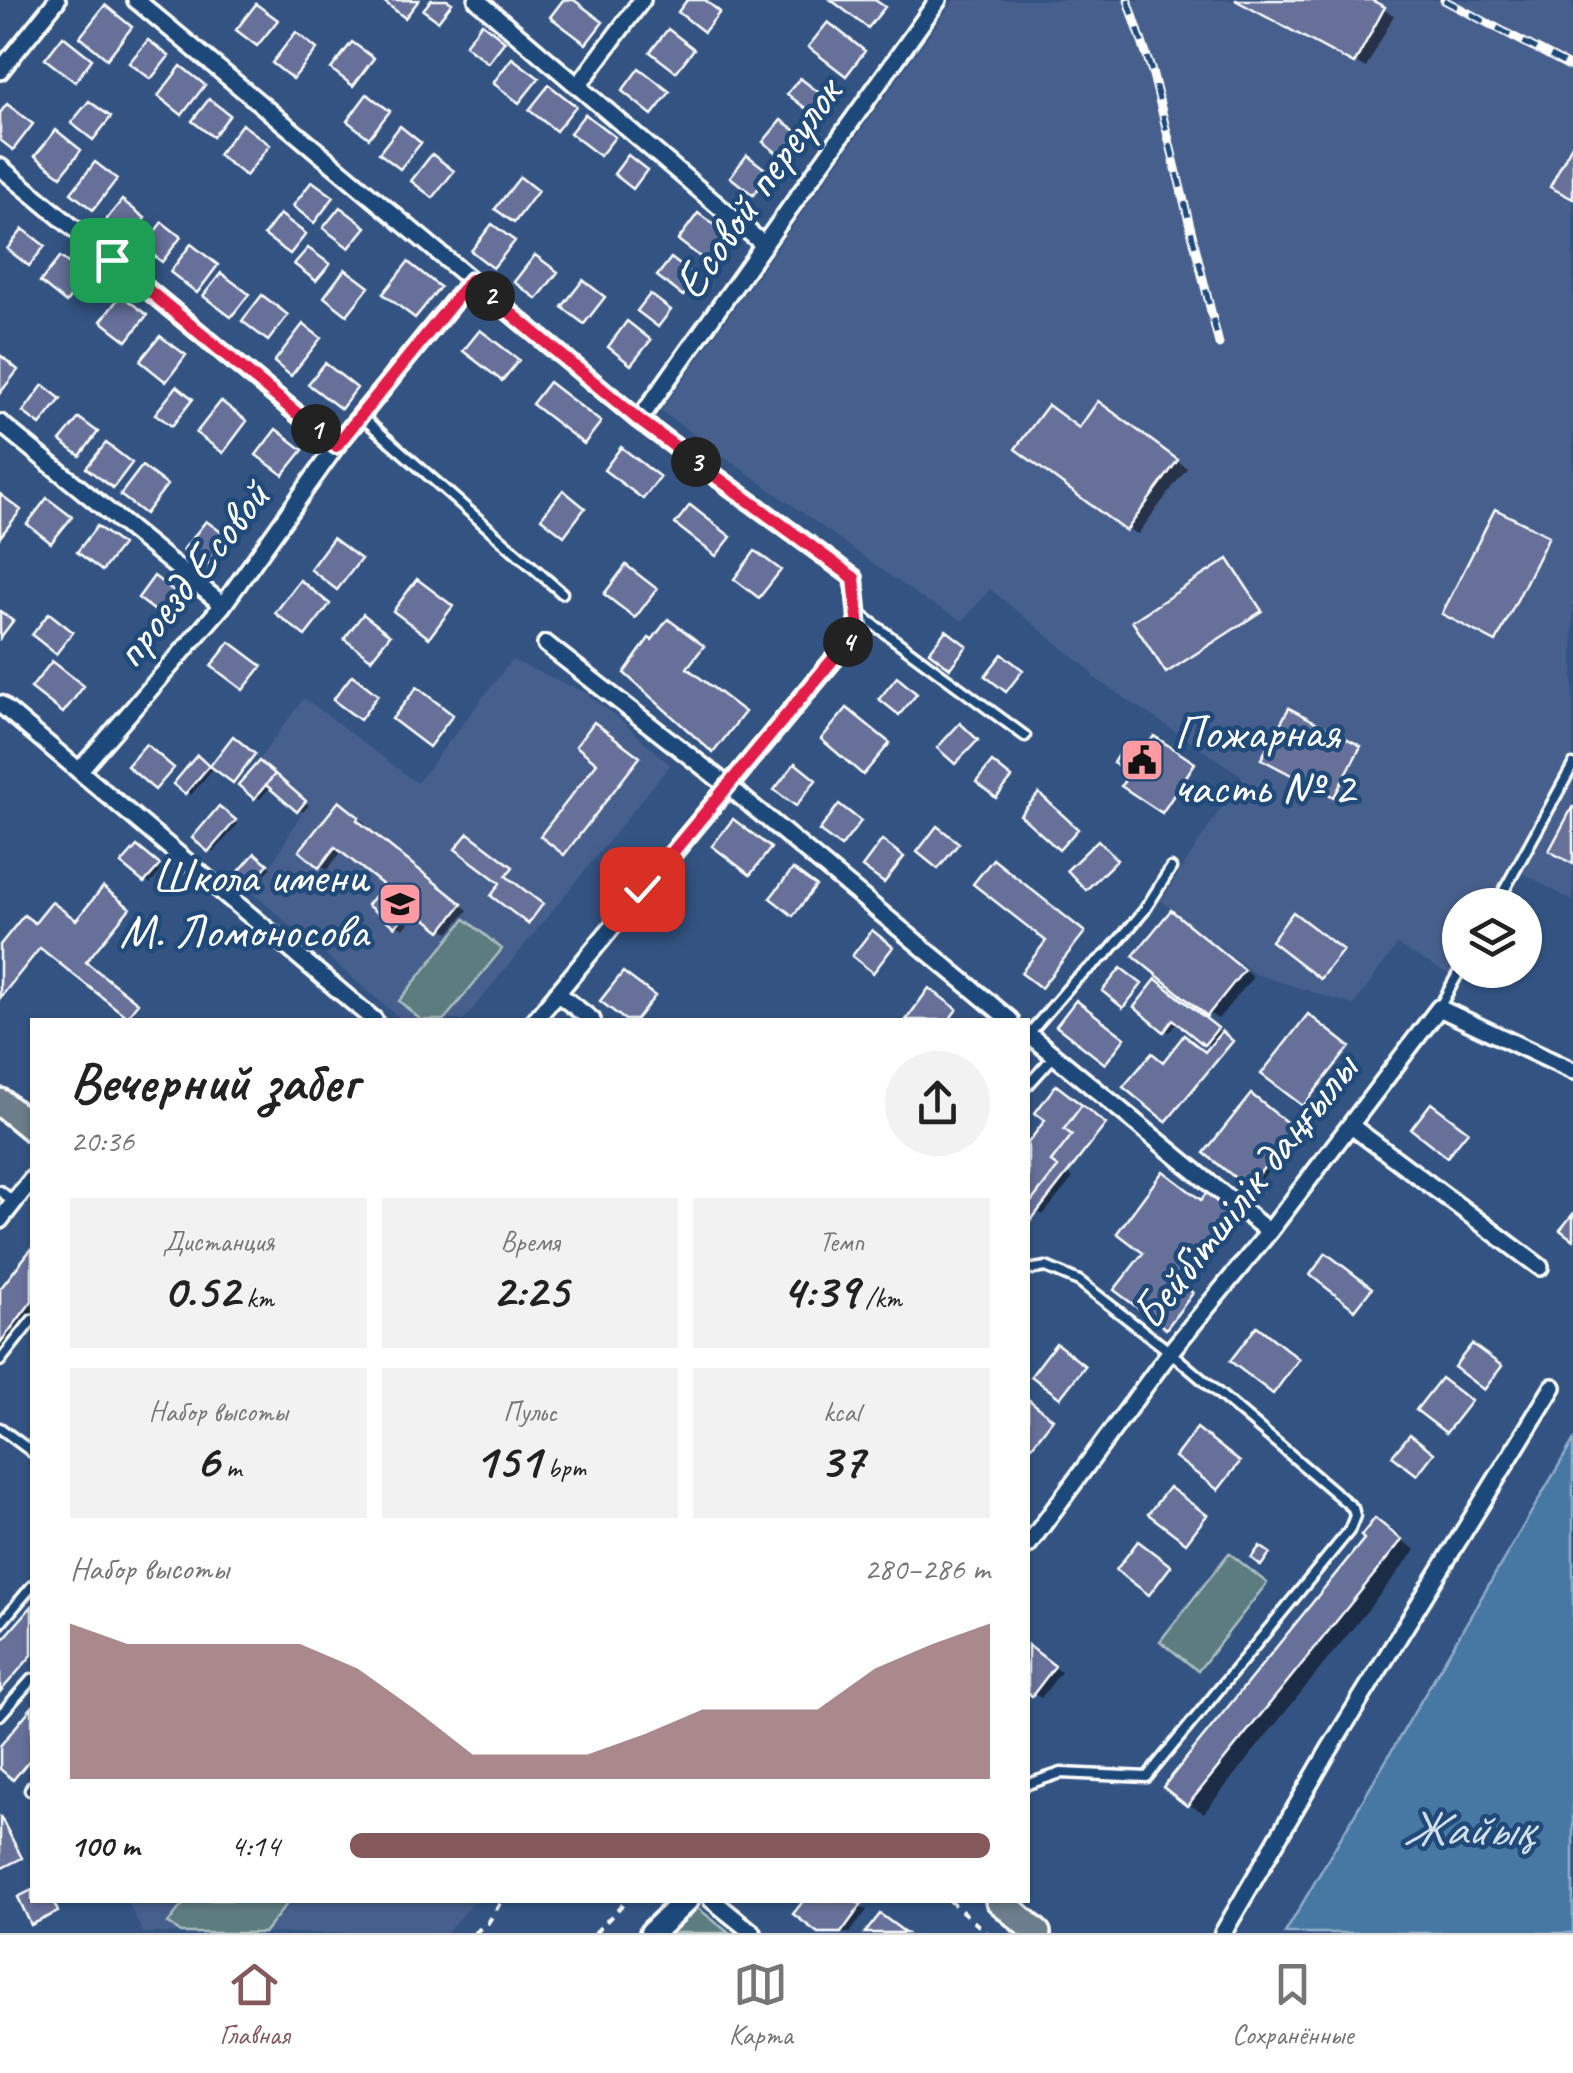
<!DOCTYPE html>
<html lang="ru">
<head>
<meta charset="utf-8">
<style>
	:root { --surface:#fff; --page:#f2f2f2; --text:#222; --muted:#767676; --line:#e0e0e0; --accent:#85585c }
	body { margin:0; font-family:Caveat,sans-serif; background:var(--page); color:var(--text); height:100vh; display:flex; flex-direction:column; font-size:38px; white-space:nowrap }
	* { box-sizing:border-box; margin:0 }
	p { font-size:32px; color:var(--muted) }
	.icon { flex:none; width:55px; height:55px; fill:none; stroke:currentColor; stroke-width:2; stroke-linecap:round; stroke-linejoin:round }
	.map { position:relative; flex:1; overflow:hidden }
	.drawer { position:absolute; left:30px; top:1018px; width:1000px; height:885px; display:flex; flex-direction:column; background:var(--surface); border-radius:0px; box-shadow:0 2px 8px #0004 }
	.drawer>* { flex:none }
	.controls { position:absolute; left:1442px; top:888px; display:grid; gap:20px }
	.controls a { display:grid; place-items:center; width:100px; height:100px; border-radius:50%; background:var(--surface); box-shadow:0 2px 8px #0004; font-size:50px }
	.pin { position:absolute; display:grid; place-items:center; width:85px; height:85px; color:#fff; margin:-42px; border-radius:20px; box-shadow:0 5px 15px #0006 }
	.km { position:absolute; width:50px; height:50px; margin:-25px; border-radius:50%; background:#222; color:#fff; font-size:28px; line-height:50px; text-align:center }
	.round { display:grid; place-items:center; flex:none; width:105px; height:105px; border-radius:52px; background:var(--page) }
	.summary { display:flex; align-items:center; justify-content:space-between; height:170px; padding:0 40px }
	h1 { font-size:55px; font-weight:700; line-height:75px }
	.stats { display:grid; grid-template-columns:repeat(3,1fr); gap:15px; height:170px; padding:10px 40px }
	.stats div { display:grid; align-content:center; border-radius:0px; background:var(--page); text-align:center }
	.stats b { font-size:50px; font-weight:700 }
	.stats small { font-size:28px; font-weight:400 }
	.stats p { font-size:28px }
	.chart { height:280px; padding:20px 40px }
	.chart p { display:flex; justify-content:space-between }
	.chart svg { width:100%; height:180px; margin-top:10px; fill:var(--accent); opacity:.7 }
	ul { padding:0 40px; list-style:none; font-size:32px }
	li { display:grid; grid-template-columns:160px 120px 1fr; align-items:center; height:75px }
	li i { height:25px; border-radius:12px; background:var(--accent) }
	.tab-bar { display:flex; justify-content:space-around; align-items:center; height:140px; border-top:2px solid var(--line); background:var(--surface); font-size:28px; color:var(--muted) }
	.tab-bar a { display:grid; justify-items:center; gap:5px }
	.tab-bar .selected { color:var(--accent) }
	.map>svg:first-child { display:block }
</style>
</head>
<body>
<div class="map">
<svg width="1573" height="1933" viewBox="0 0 1573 1933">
	<rect width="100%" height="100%" fill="#335483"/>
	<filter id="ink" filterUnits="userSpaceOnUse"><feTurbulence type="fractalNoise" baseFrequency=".01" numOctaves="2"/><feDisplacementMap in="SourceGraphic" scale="20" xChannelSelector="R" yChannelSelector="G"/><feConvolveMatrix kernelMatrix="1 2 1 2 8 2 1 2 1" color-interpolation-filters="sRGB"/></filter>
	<g filter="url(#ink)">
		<path fill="#465f8c" d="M954,0H1573V901L1514,868L1496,905H1460L1459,980L1397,945L1354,1005L1255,974L1161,901L1242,776L1093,677L1091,671L990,589L963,621L920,597L661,411Z
			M512,660L584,692L622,721L670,765L464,1020H402L250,891L271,866L309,800L259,759L304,698L417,783Z
			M127,1900H475L446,1933H143Z"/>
		<path fill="#5b7c80" stroke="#adbec0" stroke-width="2.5" d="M465,919L502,949L444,1020H421L399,1001Z
			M1229,1553L1267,1583L1198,1671L1160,1641Z
			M186,1900H290L264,1933H181L168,1923Z
			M694,1905L729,1933H665Z"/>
		<path fill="#4778a4" stroke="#91aec8" stroke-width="2.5" d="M1573,1441V1933H1285Z"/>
		<path fill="#0007" d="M1239,0H1366L1394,15L1366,68Z
			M1109,410L1187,468L1138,534L1127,529L1080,430Z
			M1496,512L1549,539L1498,640L1445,613Z
			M1229,562L1262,612L1169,672H1168Z
			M670,622L703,648L687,670L744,714L715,752L627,673Z
			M595,725L639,759L567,853L544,836L601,762Z
			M233,739L255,756L235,782L215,766L191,795L176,783L201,761L210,769Z
			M1155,739L1194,766L1165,811L1125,785Z
			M263,767L309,805L303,812L271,786L260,799L256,797Z
			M347,808L365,823L363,825L468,910L449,933L419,910L404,929L396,925L387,885L343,850L327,870L320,866Z
			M223,811L238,824L214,852L210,850Z
			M142,851L163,869L150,884L125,864Z
			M260,858L271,868L254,887L250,885Z
			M993,862L1085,934L1043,987L1024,972L1049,941Z
			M105,890L129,910L86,964L138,1006L130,1015L43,946L0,1000V949L36,926L77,924Z
			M1181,919L1253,977L1218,1019L1208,1013Z
			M1161,985L1233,1043L1168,1121L1127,1087L1163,1065L1205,1055L1212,1047L1178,1021L1170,1032L1166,1030Z
			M1309,1018L1349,1050L1306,1105L1265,1073Z
			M1057,1088L1073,1097L1106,1126L1068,1174L1073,1178L1043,1215L1038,1212L1028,1225V1147L1049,1120Z
			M1256,1100L1298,1133L1254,1189L1207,1153Z
			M1208,1195L1237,1217L1184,1288L1192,1295L1168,1328L1118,1290Z
			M32,1252V1330L0,1371V1293Z
			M1028,1402L1053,1421L1034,1445L1028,1440Z
			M1376,1522L1416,1550L1204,1813L1188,1804L1367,1538Z
			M32,1610V1657L0,1694V1647Z
			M1028,1647L1061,1672L1041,1698L1028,1690Z
			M32,1711V1759L16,1779L0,1766V1750Z
			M807,1900H838L867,1910L850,1933H822Z"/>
		<path fill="#667099" stroke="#fff" stroke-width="2.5" d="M382,0H419L405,18Z
			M431,0H447L452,3L438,21L423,10Z
			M563,0H574L603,22L586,44L550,17Z
			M687,0H705L720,12L704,32L678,12Z
			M831,0H875L885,7L868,28Z
			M1235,0H1371L1385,7L1354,64Z
			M256,4L278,20L257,46L236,30Z
			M105,5L132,27L107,59L80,37Z
			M828,22L865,51L846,76L808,47Z
			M482,23L505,41L488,63L465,45Z
			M668,29L694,49L676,72L650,52Z
			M296,32L317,49L293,79L272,63Z
			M63,36L92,59L75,82L45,59Z
			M148,40L169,56L151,79L129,63Z
			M352,42L374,58L353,86L331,69Z
			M512,58L539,78L519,103L493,83Z
			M181,66L205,85L182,115L158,96Z
			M639,68L670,92L652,115L622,91Z
			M800,78L826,98L813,114L787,94Z
			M549,85L576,106L556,131L529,110Z
			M367,94L390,111L369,138L347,121Z
			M209,99L230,115L213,137L192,121Z
			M89,101L111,117L93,140L71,123Z
			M7,104L33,124L13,150L0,140V113Z
			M585,114L615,137L600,156L570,133Z
			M781,120L799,133L781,156L763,142Z
			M242,124L270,145L246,176L218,155Z
			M400,126L421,143L400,169L379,153Z
			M56,130L81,150L61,176L35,156Z
			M1573,143V199L1550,187Z
			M432,154L454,171L433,198L411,181Z
			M628,155L647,170L633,189L614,174Z
			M747,155L770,173L753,195L730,177Z
			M95,162L117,179L93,210L71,193Z
			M520,177L538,191L514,223L495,209Z
			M312,181L334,197L314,223L293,206Z
			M122,200L145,218L129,238L106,220Z
			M340,207L366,227L349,248L323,228Z
			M698,213L729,236L708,263L678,240Z
			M280,214L306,234L290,254L264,235Z
			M162,222L181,237L162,262L143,247Z
			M492,224L515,241L493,268L471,251Z
			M23,229L45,246L29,266L7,249Z
			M191,244L218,265L197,293L170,272Z
			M308,248L330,264L316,281L294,264Z
			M535,255L558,272L537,299L514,282Z
			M60,257L86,276L66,303L40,282Z
			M671,258L697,278L683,296L657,276Z
			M408,262L440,287L415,318L383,294Z
			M345,269L369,287L347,315L324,297Z
			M221,273L249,294L231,317L203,296Z
			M583,280L605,297L584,324L562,307Z
			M650,294L671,310L658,327L637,311Z
			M121,295L147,315L127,341L101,321Z
			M262,295L288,315L268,341L242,321Z
			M627,321L651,340L631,365L608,347Z
			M303,324L321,338L291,376L274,362Z
			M480,330L519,360L502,381L463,351Z
			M160,336L186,355L166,382L140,361Z
			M0,355L18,370L0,393Z
			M325,363L357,388L341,409L308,384Z
			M549,382L601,422L584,444L532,404Z
			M43,385L61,399L40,425L23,412Z
			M177,386L193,399L172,426L155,414Z
			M221,401L247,421L223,453L196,433Z
			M1098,401L1178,460L1126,531L1015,449L1048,405L1079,428Z
			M79,418L98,432L80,456L60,441Z
			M276,429L303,450L283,475L256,455Z
			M106,443L132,463L113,488L86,468Z
			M621,447L660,477L643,499L604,470Z
			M142,466L167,485L145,514L120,495Z
			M563,490L585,508L564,536L541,518Z
			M0,494L21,510L0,537Z
			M47,498L72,517L51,543L27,524Z
			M690,505L731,537L716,556L675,524Z
			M1495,509L1549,536L1496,642L1442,614Z
			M206,521L228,537L205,567L183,550Z
			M97,526L122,545L102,571L77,552Z
			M333,538L361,559L337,590L310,569Z
			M755,551L781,570L759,598L734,579Z
			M1228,559L1262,611L1166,673L1132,621Z
			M626,565L657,589L635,618L604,594Z
			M154,576L184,599L167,620L138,598Z
			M417,579L453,606L429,638L393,611Z
			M300,580L330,604L305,636L275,613Z
			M0,611L13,621L0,638Z
			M49,613L73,632L56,654L32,635Z
			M363,614L390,635L371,659L344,639Z
			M668,619L704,646L687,668L745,712L713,753L624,673L649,638L652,640Z
			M946,630L967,646L950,668L929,652Z
			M230,642L262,666L243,690L211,666Z
			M1002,654L1023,670L1006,692L985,676Z
			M52,661L84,686L63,713L31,688Z
			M352,675L378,695L360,720L333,700Z
			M897,677L917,694L899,715L879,699Z
			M417,687L453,715L429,747L392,719Z
			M847,708L890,743L863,775L821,739Z
			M1289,708L1361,746L1334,797L1261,759Z
			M594,722L640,757L564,855L540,836L597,763L576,746Z
			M960,723L978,740L955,764L937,748Z
			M233,736L255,754L233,783L210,766Z
			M1154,736L1195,763L1162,813L1121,786L1129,774L1113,763L1119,753L1135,764Z
			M146,744L174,768L155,790L127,766Z
			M197,755L209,766L185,794L173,784Z
			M259,761L275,774L254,799L238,785Z
			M992,762L1012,778L996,798L976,782Z
			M795,763L816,780L796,806L774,790Z
			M275,774L306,801L297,812L266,785Z
			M1039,793L1078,829L1059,850L1020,815Z
			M339,801L359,817L357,820L462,904L441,931L411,907L395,927L367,905L383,885L335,847L319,868L299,851Z
			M839,804L861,821L841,847L819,831Z
			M219,806L236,820L208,852L192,838Z
			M1573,806V864L1549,851Z
			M733,819L771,848L750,875L712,846Z
			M937,826L959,843L938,869L917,852Z
			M468,833L513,867L506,876L543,904L528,924L491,896L500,883L455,849Z
			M882,840L904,857L884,883L862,867Z
			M1098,840L1117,860L1086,890L1067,870Z
			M137,846L160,865L144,883L121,864Z
			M255,853L268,864L249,887L235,876Z
			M993,859L1085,932L1041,988L1021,973L1046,941L973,884Z
			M793,869L816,886L793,916L770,898Z
			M103,887L130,908L86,962L138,1003L127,1017L40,948L0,998V945L24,915L35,923L52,902L76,920Z
			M1171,910L1244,970L1207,1016L1133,956Z
			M1293,912L1343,950L1320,979L1271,941Z
			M872,930L893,947L873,973L852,956Z
			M1121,968L1142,984L1123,1008L1102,991Z
			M623,972L655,996L636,1020H625L600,1001Z
			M1156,979L1218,1028L1204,1045L1173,1020L1164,1032L1134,1007Z
			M929,988L957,1009L949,1020H906Z
			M1076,1000L1125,1038L1105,1064L1056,1026Z
			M1308,1014L1350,1047L1303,1106L1261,1074Z
			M1222,1031L1233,1041L1166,1122L1123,1087L1152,1053L1163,1062L1184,1035L1205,1052Z
			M1056,1085L1082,1105L1064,1129L1072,1135L1051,1162L1058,1167L1028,1206V1143L1045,1120L1035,1113Z
			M1251,1094L1295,1129L1248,1188L1204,1153Z
			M1431,1103L1468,1131L1447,1157L1411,1129Z
			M1082,1105L1106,1124L1028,1224V1206L1058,1167L1051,1162L1072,1135L1064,1129Z
			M1163,1171L1201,1200L1207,1192L1238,1215L1184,1286L1193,1293L1166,1329L1114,1290L1143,1253L1117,1233Z
			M1573,1214V1240L1560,1230Z
			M32,1248V1301L0,1343V1289Z
			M1326,1253L1372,1288L1355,1310L1310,1275Z
			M1257,1326L1299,1359L1273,1394L1230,1361Z
			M1056,1343L1085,1366L1060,1398L1031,1376Z
			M1472,1344L1502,1366L1484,1390L1454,1367Z
			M1441,1378L1471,1401L1446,1433L1416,1410Z
			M1028,1399L1053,1419L1032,1446L1028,1443Z
			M1197,1428L1240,1462L1218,1490L1175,1457Z
			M1410,1434L1434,1453L1417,1475L1392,1456Z
			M1169,1487L1207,1515L1186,1543L1148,1514Z
			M1375,1518L1402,1540L1187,1806L1163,1787L1364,1539L1361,1536Z
			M1138,1541L1171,1566L1149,1595L1116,1570Z
			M1260,1546L1270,1553L1261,1566L1251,1558Z
			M32,1606V1655L0,1692V1643Z
			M1028,1645L1055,1666L1032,1696L1028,1693Z
			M32,1707V1757L13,1780L0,1769V1746Z
			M0,1816L22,1858L0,1869Z
			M32,1890V1900H53L58,1912L31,1925L18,1897Z
			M804,1900H847L862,1904L841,1933H818L793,1914Z
			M880,1914L906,1933H865Z"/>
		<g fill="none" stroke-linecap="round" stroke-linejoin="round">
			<defs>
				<path id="lane" d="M361,416L562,593
					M861,615L1025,736
					M1496,905L1573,765
					M1439,1008L1460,970
					M1028,1035L1074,981L1108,953L1144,911L1171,868
					M1028,1085L1054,1056
					M0,1191L14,1202
					M1028,1270L1046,1267L1079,1281L1170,1352L1353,1508L1355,1516L1349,1531L1147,1777L1061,1773L1028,1784
					M0,1361L32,1320
					M0,1428L32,1452
					M0,1624L32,1586
					M0,1715L32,1679
					M30,1790L32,1786"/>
				<path id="street" d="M136,0L639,420L854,578L859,629L535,1020
					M477,0L763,244
					M0,71L57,0
					M578,86L642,0
					M0,167L336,446
					M639,420L938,0
					M0,423L223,605
					M546,644L728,786L1010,1020
					M0,704L374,1020
					M79,771L223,605L336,446L471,280
					M557,993L592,1020
					M1028,1034L1269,1232
					M1350,1125L1540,1267
					M0,1220L32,1179
					M1028,1545L1170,1352L1269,1232L1439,1008L1573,1071
					M712,1900L753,1933
					M1223,1933L1329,1750L1553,1387"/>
				<path id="secondary" d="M652,1933L686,1900"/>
				<path id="primary" d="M0,1102L32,1128
					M999,1900L1037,1933"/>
			</defs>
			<use href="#lane" stroke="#fff" stroke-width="15"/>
			<use href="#street" stroke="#fff" stroke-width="22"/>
			<use href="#secondary" stroke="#fff" stroke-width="30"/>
			<use href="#primary" stroke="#fff" stroke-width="32"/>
			<path stroke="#fff" stroke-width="4" stroke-dasharray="8 8" stroke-linecap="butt" d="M949,1900L987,1933
				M474,1933L488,1923L502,1900
				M595,1933L627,1900"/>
			<use href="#lane" stroke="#1f4a7a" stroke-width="8"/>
			<use href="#street" stroke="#1f4a7a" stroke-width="15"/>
			<use href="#secondary" stroke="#1f4a7a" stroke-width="22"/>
			<use href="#primary" stroke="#6c7d8b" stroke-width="25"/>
			<defs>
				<path id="rail" d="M1128,0L1153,75L1219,344
					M1444,0L1573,68"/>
			</defs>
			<use href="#rail" stroke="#fff" stroke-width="9"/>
			<use href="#rail" stroke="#1f4a7a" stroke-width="5" stroke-dasharray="15" stroke-linecap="butt"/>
		</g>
	</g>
	<g fill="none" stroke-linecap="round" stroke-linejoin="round" filter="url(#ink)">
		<defs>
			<path id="route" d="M112,260L336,446L471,280L639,420L854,578L859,628L642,889"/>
		</defs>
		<use href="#route" stroke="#fff" stroke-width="20"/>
		<use href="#route" stroke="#e11d48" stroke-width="12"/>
	</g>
	<defs>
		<symbol id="civic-square" viewBox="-11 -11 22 22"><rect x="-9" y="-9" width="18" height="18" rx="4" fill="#ff9aa2" stroke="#1f4a7a"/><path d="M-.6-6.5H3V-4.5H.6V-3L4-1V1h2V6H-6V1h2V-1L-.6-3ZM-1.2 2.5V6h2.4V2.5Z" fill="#111"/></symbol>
		<symbol id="school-square" viewBox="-11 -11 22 22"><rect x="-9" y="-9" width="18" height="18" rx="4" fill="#ff9aa2" stroke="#1f4a7a"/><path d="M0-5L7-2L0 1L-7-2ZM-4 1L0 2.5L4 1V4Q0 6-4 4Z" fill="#111"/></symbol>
	</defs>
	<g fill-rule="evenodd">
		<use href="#civic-square" x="1117" y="735" width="50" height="50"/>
		<use href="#school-square" x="375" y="879" width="50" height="50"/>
	</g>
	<g text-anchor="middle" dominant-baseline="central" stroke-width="9" stroke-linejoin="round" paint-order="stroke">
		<g font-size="48" fill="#fff" stroke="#1f4a7a">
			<text transform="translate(757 188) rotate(-55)">Есовой переулок</text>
			<text transform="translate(191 574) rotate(-52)">проезд Есовой</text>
			<text transform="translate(1244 1191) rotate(-52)">Бейбітшілік даңғылы</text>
		</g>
		<g font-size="48" fill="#fff" stroke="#1f4a7a" text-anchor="start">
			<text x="1174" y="732">Пожарная<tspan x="1174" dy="55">часть № 2</tspan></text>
			<text x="368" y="876" text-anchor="end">Школа имени<tspan x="368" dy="55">М. Ломоносова</tspan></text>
		</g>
		<g font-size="50" font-style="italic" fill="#d1dde8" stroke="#1f4a7a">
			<text x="1468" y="1828">Жайық</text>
		</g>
	</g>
</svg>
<div class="controls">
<a><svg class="icon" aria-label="layers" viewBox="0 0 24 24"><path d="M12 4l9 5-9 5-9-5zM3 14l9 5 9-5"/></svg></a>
</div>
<div class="pin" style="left:112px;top:260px;background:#1e9e55"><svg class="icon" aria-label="arrive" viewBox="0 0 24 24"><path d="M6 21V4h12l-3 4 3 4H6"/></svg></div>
<div class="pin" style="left:642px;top:889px;background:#d93025"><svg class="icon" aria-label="check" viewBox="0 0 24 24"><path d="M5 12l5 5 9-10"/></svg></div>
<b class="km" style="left:316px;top:429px">1</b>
<b class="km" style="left:490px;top:296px">2</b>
<b class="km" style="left:696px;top:462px">3</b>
<b class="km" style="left:848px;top:642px">4</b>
<section class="drawer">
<div class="summary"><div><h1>Вечерний забег</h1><p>20:36</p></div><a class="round"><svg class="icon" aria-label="share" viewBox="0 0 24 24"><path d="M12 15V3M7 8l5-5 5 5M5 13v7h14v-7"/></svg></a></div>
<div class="stats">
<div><p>Дистанция</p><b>0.52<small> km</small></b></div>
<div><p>Время</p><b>2:25</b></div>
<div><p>Темп</p><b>4:39<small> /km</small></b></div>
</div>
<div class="stats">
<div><p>Набор высоты</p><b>6<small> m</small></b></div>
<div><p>Пульс</p><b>151<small> bpm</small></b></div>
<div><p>kcal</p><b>37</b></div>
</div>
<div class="chart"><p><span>Набор высоты</span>280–286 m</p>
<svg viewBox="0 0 160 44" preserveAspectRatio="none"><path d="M0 44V6L10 11L20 11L30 11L40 11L50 17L60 27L70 38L80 38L90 38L100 33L110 27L120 27L130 27L140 17L150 11L160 6V44z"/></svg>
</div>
<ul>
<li><b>100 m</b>4:14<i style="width:100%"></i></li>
</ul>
</section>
</div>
<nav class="tab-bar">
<a class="selected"><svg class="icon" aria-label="home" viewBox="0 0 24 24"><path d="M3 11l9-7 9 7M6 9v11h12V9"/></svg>Главная</a>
<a><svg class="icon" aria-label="map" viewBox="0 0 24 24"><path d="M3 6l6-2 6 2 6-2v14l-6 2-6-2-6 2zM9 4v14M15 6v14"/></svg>Карта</a>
<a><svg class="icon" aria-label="saved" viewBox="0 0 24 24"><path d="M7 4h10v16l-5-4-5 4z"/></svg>Сохранённые</a>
</nav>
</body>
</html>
